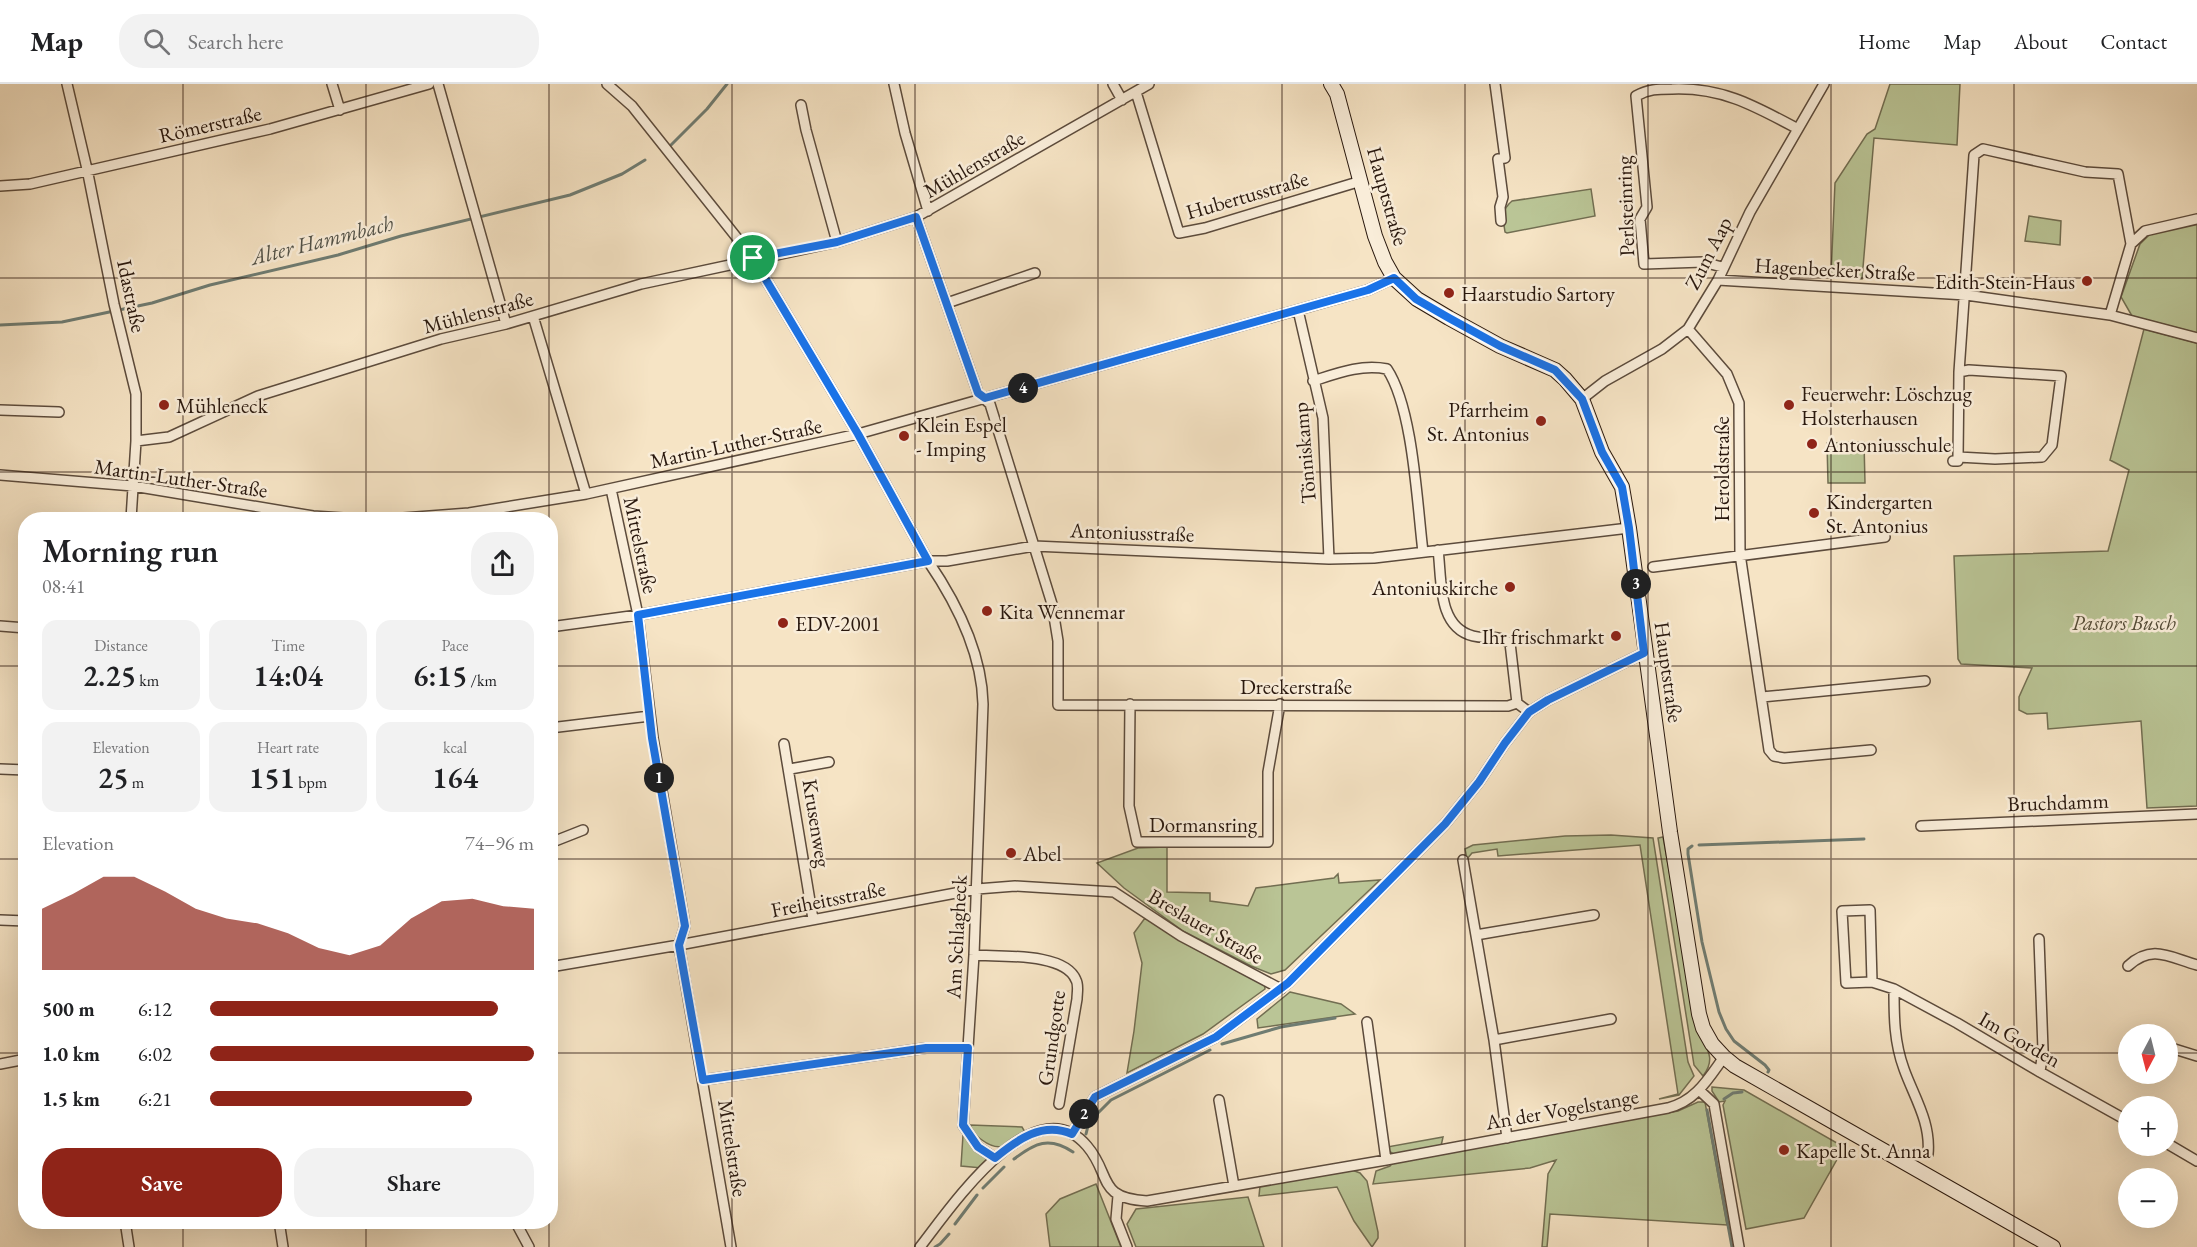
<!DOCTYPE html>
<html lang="en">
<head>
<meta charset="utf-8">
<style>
	:root { --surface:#fff; --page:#f2f2f2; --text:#202124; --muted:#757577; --line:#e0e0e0; --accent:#8f2418 }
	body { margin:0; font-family:"EB Garamond",serif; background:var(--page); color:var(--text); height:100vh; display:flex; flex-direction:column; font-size:22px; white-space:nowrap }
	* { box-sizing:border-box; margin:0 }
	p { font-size:20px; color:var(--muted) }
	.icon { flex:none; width:33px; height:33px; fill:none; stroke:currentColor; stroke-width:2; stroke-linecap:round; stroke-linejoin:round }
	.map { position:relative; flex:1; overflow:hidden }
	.side { position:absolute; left:18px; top:428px; width:540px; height:717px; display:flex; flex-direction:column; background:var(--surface); border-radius:24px; box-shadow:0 6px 24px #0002 }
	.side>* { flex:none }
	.needle { width:39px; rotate:187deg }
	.tools { position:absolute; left:2118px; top:940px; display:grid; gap:12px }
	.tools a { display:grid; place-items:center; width:60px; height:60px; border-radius:50%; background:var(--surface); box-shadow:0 6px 24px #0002; font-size:30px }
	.pin { position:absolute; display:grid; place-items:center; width:51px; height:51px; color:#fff; margin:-26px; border:3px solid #fff; border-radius:50%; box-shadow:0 2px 6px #0007 }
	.km { position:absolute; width:30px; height:30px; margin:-15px; border-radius:50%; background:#222; color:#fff; font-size:16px; line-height:30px; text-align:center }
	.round { display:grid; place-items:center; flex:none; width:63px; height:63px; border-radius:24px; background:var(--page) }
	.summary { display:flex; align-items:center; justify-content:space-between; height:102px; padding:0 24px }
	h1 { font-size:33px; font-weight:600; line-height:45px }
	.stats { display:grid; grid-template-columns:repeat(3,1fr); gap:9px; height:102px; padding:6px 24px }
	.stats div { display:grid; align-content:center; border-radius:15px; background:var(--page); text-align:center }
	.stats b { font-size:30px; font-weight:600 }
	.stats small { font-size:16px; font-weight:400 }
	.stats p { font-size:16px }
	.chart { height:168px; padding:12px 24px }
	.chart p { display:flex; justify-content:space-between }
	.chart svg { width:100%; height:108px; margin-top:6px; fill:var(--accent); opacity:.7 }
	.button { display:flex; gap:12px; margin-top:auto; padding:12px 24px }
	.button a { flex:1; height:69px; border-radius:24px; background:var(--accent); color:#fff; font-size:24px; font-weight:600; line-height:69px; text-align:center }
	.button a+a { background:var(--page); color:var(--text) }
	ul { padding:0 24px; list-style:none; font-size:20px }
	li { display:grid; grid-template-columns:96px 72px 1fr; align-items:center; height:45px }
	li i { height:15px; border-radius:8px; background:var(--accent) }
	header { display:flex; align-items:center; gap:36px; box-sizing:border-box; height:84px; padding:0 30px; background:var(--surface); border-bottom:2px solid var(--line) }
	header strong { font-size:28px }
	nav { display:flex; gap:33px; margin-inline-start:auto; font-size:21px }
	.search { width:420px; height:54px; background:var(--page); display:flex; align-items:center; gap:15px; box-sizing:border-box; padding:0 21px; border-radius:24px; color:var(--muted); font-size:22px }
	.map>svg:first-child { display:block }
</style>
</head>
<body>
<header>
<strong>Map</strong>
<div class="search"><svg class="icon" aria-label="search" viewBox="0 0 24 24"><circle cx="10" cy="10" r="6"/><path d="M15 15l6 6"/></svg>Search here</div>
<nav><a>Home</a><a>Map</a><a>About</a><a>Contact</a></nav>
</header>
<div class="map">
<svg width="2197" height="1163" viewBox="0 0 2197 1163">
	<rect width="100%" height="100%" fill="#f6e4c5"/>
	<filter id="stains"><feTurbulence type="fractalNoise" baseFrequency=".00333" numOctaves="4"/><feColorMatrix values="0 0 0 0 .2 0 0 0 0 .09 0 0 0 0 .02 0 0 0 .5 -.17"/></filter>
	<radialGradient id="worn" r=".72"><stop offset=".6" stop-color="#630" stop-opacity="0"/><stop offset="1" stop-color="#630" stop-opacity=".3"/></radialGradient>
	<path fill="#bac596" stroke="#726e52" stroke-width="1.5" d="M1890,0H1960L1957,61L1874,54L1862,195L1831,192L1835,99L1867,50L1875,45Z
		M1591,105L1595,132L1507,149L1505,148C1503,135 1501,126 1512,117Z
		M2029,132L2061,137L2060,161L2025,157Z
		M2197,140V249L2132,232L2121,213L2140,160L2150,150Z
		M2144,245L2197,259V722L2147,724L2141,637L2048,645L2047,629L2027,630L2019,626V613L2032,584L1961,580L1958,575L1954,472L2108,467L2129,386L2110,376Z
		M1864,358L1865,399H1828L1827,359Z
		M1611,751L1653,754L1688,978L1694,992L1679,1011L1659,1015L1678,1010L1640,761L1498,772L1497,765L1472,769L1467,775L1465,765L1473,761L1565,752Z
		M1663,753L1698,946C1706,964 1717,974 1703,992L1694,981L1658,754Z
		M1167,763V808L1210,809V817L1248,822L1256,804L1334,794L1338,790L1339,799L1380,796L1285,886L1271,890L1251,882L1183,847L1124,804L1097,779L1138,764Z
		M1145,834C1183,859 1222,881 1264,897L1265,905L1203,950L1127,989L1134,947L1142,879L1134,849Z
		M1290,908L1341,920L1355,930L1258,944L1257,935Z
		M1712,1003L1744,1006L1844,1063L1804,1134L1746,1145L1723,1021L1725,1017L1719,1018L1712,1007Z
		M1698,1018H1705L1727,1141L1550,1130L1547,1163H1542L1548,1090L1556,1076L1530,1084L1373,1100L1376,1087L1390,1082L1393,1078L1678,1027Z
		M970,1041L1022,1043L1025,1048C1009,1060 1001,1070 982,1056C976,1052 972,1049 970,1041Z
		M963,1051L987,1071V1076L982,1084L961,1082Z
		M1443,1053L1441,1062L1395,1071L1388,1066L1387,1063Z
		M1352,1086L1360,1089L1367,1097L1378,1148V1154L1372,1163L1354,1137L1337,1103L1259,1112L1260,1102Z
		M1096,1100L1121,1163H1050L1046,1130L1060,1115Z
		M1248,1113L1264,1163H1136L1127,1140L1136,1125Z"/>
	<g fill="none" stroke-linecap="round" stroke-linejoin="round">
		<path stroke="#6f7c72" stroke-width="3" d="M671,61L707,25L727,0
			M0,241L62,238L152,219L210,201L338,171L401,152L570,111L622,90L645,76
			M1699,761L1864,755
			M1692,762L1688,765V770L1702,858L1719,928L1726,945L1734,957L1765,981L1769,986L1768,988
			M1222,960L1281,943L1335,934
			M1724,1015L1733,1009L1742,1008
			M1707,1026L1732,1163
			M1098,1029L1111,1016L1210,966
			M1086,1050L1089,1038
			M1014,1075C1035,1059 1049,1052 1073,1068
			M983,1104L1004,1083
			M955,1140L977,1111
			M935,1163L940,1160L949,1150"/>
		<defs>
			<path id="street" d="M67,0L87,85L114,220L136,310V357L131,435
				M332,0L340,26
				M438,0L506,240
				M607,0L632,22L753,174L858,350L928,477C956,518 982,570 983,620L974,871L963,1041L978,1063L995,1074
				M894,0L905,49L928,127
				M1113,0L1122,16
				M1495,0L1505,74L1498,75L1503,113L1500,123L1501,137
				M1136,8L1179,149L1205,144L1361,97
				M801,21L806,46L837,158
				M0,102L30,100L270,45L429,0
				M916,133L978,309L990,320L1052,520L1058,557V621L1508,622L1517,619L1529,628
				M2131,160L2145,147L2197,135
				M1722,183L1703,178L1644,180L1640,135L1647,123L1636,12C1648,5 1658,5 1672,5C1722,3 1755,22 1798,45
				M1718,196L1966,211L2110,231L2197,254
				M947,219L1035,189
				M1298,226L1323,334L1329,475
				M533,232L586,410
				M1688,245L1727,290L1739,319L1740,470L1769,666L1774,672L1784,674L1871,666
				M1313,297C1338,289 1361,280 1387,285C1413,324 1417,419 1423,468
				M1582,315L1605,297L1662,265L1688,245L1718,196L1750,128L1824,0
				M0,326L59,328
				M136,357L169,353L258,312L441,255L506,240L641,200L837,158L916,133L1149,0
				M1958,373L1995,375L2042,373L2052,361L2061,292L1969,286L1959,288
				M1953,377H1958V373L1959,288L1974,71L1983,65L2085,88L2118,90L2131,160L2110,231
				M0,391L133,402L313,432L358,435
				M611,405L638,531L653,654L685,842L679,861L731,1163
				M390,435L469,429L586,410L858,350L1368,206L1394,194
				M1438,466C1442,495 1437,543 1473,552C1489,556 1493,549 1510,559L1517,619
				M1653,483L1885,453
				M0,542L26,544
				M550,543L638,531L928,477H947L1034,462L1329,475L1374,474L1629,444
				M1762,613L1925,597
				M1130,620L1129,722L1137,758H1268V688L1280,620
				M550,644L650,632
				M784,660L813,835
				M0,685L26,686
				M790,685L829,678
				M1921,742L2197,730
				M550,759L583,746
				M1463,776L1494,956L1507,1054
				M0,836L26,837
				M1476,851L1594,831
				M2039,855L2043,966L2040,988
				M974,871C1000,873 1065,868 1076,896C1079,901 1077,909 1077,915L1059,1020
				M2128,882C2152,860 2169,873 2197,881
				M550,883L679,861L977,805L1015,802L1114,808L1181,852L1281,905
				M1872,898L1870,826L1842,827L1846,899L1872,898L1894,905L1957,939L2040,988L2128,1037
				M1894,905C1894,932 1894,958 1904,985C1914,1013 1931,1038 1928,1070
				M1367,938L1386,1076
				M1494,956L1611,935
				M2168,963L2197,972
				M0,980L26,975
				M703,996L926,964H968
				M1699,1006L1714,1020L1739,1163
				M1219,1016L1234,1102
				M1072,1050L1095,1013L1216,953L1288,899L1445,740L1479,698L1505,659L1529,628L1548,616L1644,569
				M2168,1060L2197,1077
				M1118,1112L1116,1135L1127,1163
				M125,1137L129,1163
				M279,1137L283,1163
				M515,1137L529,1163
				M920,1163C949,1126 1034,999 1087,1062C1112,1091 1096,1114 1147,1117L1386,1076L1668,1024C1696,1017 1708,995 1724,973"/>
			<path id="secondary" d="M1331,0L1337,10L1375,152L1385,178L1394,194L1417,215L1449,234L1500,262L1555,286L1565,295L1582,315L1602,368L1622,403L1629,444L1670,748L1699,930L1703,944L1712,960L1724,973L1735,982L2053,1163"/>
		</defs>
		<use href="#street" stroke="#5c4b3c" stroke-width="12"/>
		<use href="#secondary" stroke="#29180e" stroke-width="16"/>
		<use href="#street" stroke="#f9edd9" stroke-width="9"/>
		<use href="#secondary" stroke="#f9edd9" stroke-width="14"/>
	</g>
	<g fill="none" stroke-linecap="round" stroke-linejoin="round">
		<defs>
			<path id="route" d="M916,133L978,309L985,314L1368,206L1394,194L1416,215L1449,234L1500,262L1555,286L1582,315L1602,368L1622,403L1629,444L1644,569L1548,616L1529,628L1505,659L1479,698L1445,740L1288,899L1216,953L1095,1013L1072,1050C1042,1037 1017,1056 995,1074L978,1063L963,1041L968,964H926L703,996L679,861L685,842L652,654L638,531L928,477L858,350L753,174L837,158Z"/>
		</defs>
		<use href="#route" stroke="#fff" stroke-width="12"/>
		<use href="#route" stroke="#1a73e8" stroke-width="8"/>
	</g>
	<path fill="none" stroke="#29180e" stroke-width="1.5" stroke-opacity="0.55" d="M183,0V435M366,0V435M549,0V435M732,0V1163M915,0V1163M1098,0V1163M1282,0V1163M1465,0V1163M1648,0V1163M1831,0V1163M2014,0V1163M0,194H2197M0,388H2197M0,582H26M550,582H2197M0,775H26M550,775H2197M0,969H26M550,969H2128M2168,969H2197M183,1137V1163M366,1137V1163M549,1137V1163"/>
	<g fill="#8f2418" stroke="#f9edd9" stroke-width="2">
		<circle cx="2087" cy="197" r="6"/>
		<circle cx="1449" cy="209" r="6"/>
		<circle cx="164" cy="321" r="6"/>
		<circle cx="1789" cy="321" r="6"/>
		<circle cx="1541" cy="337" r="6"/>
		<circle cx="904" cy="352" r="6"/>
		<circle cx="1812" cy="360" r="6"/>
		<circle cx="1814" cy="429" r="6"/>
		<circle cx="1510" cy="503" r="6"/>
		<circle cx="987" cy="527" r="6"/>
		<circle cx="783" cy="539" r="6"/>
		<circle cx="1616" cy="552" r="6"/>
		<circle cx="1011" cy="769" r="6"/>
		<circle cx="1784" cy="1066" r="6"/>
	</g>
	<g text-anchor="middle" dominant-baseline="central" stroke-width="5" stroke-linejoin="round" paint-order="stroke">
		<g font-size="21" fill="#29180e" stroke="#f9edd9">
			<text transform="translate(210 40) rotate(-13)">Römerstraße</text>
			<text transform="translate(974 80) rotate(-30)">Mühlenstraße</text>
			<text transform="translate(1247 111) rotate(-16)">Hubertusstraße</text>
			<text transform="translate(1388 112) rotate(74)">Hauptstraße</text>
			<text transform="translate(1625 122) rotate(-92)">Perlsteinring</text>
			<text transform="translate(1708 169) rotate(-63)">Zum Aap</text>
			<text transform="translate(1835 185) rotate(3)">Hagenbecker Straße</text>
			<text transform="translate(132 212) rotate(78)">Idastraße</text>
			<text transform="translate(478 228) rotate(-15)">Mühlenstraße</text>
			<text transform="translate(736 359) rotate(-12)">Martin-Luther-Straße</text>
			<text transform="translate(1304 369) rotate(-95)">Tönniskamp</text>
			<text transform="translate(1721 385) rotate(-90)">Heroldstraße</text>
			<text transform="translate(181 394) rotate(8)">Martin-Luther-Straße</text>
			<text transform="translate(1132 448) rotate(2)">Antoniusstraße</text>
			<text transform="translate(641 461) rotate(78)">Mittelstraße</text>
			<text transform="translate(1669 588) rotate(82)">Hauptstraße</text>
			<text x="1296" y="602">Dreckerstraße</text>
			<text transform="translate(2058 718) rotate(-2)">Bruchdamm</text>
			<text transform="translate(817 739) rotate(81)">Krusenweg</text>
			<text x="1203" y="740">Dormansring</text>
			<text transform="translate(828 815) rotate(-11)">Freiheitsstraße</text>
			<text transform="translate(1206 842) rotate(30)">Breslauer Straße</text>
			<text transform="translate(956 853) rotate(-87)">Am Schlagheck</text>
			<text transform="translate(1051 954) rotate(-82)">Grundgotte</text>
			<text transform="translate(2020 955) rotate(30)">Im Gorden</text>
			<text transform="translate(1562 1025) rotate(-10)">An der Vogelstange</text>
			<text transform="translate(733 1064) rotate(81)">Mittelstraße</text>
		</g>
		<g font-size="21" fill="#29180e" stroke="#f9edd9" text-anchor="start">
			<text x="2075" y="197" text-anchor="end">Edith-Stein-Haus</text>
			<text x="1461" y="209">Haarstudio Sartory</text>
			<text x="1801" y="309">Feuerwehr: Löschzug<tspan x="1801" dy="24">Holsterhausen</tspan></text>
			<text x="176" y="321">Mühleneck</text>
			<text x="1529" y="325" text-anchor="end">Pfarrheim<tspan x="1529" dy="24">St. Antonius</tspan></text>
			<text x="916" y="340">Klein Espel<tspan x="916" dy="24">- Imping</tspan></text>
			<text x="1824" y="360">Antoniusschule</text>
			<text x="1826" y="417">Kindergarten<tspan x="1826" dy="24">St. Antonius</tspan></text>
			<text x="1498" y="503" text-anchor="end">Antoniuskirche</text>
			<text x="999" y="527">Kita Wennemar</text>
			<text x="795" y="539">EDV-2001</text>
			<text x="1604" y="552" text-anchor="end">Ihr frischmarkt</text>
			<text x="1023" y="769">Abel</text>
			<text x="1796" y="1066">Kapelle St. Anna</text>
		</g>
		<g font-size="21" font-style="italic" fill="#544c37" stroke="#f9edd9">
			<text x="2124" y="538">Pastors Busch</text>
		</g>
		<g font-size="22" font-style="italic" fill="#525248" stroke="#f9edd9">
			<text transform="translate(322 156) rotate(-14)">Alter Hammbach</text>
		</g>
	</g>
	<rect width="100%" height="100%" filter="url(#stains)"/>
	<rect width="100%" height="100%" fill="url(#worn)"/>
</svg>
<div class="tools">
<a><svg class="needle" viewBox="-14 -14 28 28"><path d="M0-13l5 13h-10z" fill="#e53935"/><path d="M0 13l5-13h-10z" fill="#757577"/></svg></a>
<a>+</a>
<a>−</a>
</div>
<div class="pin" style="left:753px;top:174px;background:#1e9e55"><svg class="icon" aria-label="arrive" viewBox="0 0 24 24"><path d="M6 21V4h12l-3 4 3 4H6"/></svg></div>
<b class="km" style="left:659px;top:694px">1</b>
<b class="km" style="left:1084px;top:1030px">2</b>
<b class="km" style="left:1636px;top:500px">3</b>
<b class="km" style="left:1023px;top:304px">4</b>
<section class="side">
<div class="summary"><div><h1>Morning run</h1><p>08:41</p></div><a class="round"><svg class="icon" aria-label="share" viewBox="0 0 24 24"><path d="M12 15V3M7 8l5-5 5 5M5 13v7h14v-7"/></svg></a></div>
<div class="stats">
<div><p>Distance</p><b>2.25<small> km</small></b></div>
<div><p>Time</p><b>14:04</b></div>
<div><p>Pace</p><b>6:15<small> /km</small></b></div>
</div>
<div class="stats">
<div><p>Elevation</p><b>25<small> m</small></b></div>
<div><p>Heart rate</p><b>151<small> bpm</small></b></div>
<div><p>kcal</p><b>164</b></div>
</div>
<div class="chart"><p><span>Elevation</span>74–96 m</p>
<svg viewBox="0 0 160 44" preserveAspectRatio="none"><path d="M0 44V19L10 13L20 6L30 6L40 12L50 19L60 23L70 25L80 29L90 35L100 38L110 34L120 23L130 16L140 15L150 18L160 19V44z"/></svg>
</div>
<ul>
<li><b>500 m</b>6:12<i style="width:89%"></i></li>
<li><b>1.0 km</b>6:02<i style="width:100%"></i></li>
<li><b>1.5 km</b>6:21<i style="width:81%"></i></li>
</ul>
<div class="button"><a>Save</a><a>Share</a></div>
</section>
</div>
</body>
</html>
